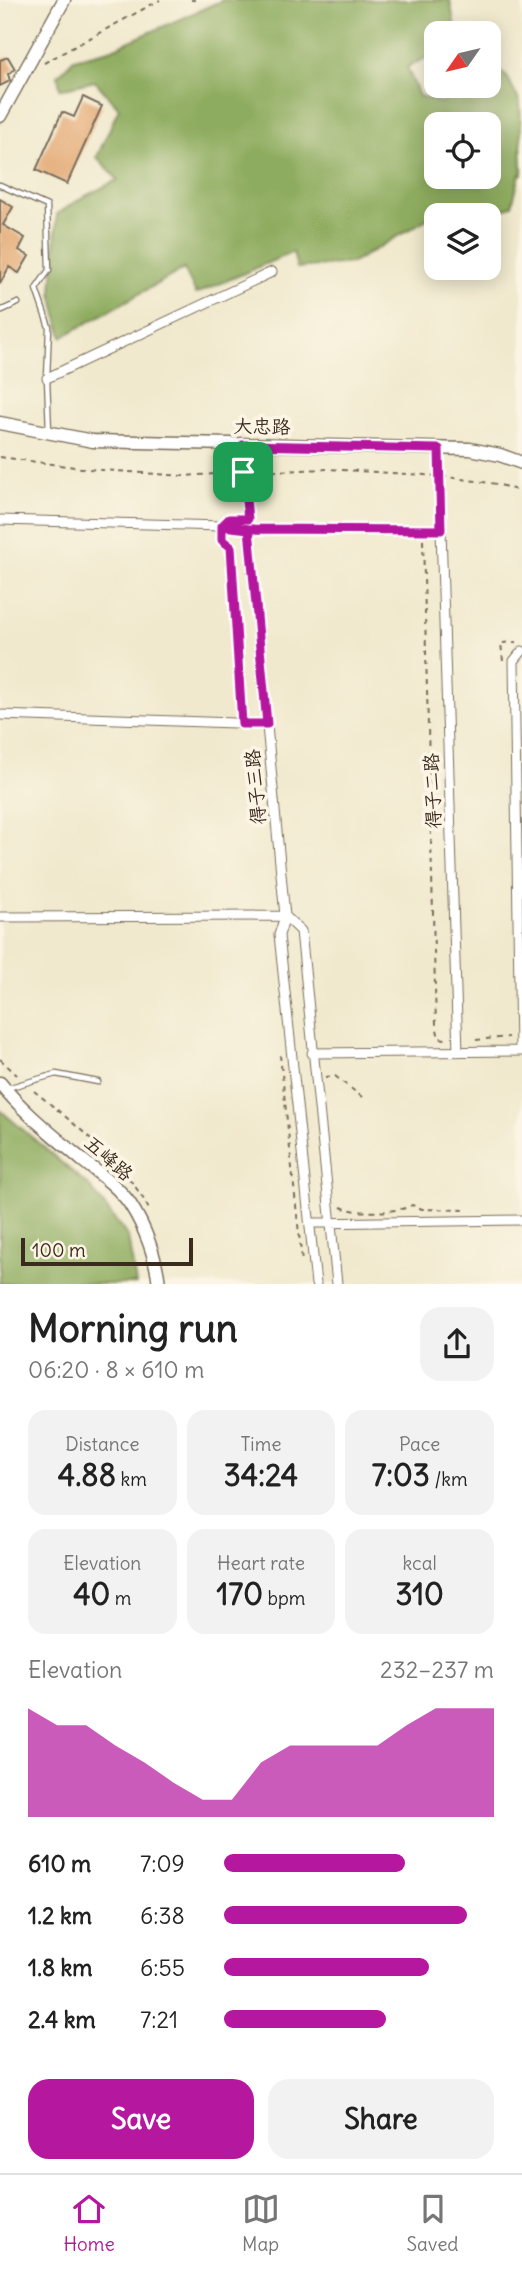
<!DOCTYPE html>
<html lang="en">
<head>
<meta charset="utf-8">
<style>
	:root { --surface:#fff; --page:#f2f2f2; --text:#222; --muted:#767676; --line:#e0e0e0; --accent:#b5179e }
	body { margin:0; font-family:Delius,"LXGW WenKai TC",sans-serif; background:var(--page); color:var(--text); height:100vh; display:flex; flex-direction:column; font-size:26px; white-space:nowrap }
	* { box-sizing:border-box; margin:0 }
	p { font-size:23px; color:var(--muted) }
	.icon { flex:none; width:38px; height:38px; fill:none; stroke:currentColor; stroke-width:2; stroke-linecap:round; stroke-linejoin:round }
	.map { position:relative; height:1284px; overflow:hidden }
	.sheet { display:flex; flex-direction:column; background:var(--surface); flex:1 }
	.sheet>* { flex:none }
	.needle { width:46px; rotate:236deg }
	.buttons { position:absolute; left:424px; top:21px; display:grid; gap:14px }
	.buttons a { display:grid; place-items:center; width:77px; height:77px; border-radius:14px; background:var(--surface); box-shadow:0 4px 18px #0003; font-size:35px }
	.scale { position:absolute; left:21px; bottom:18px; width:172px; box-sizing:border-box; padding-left:7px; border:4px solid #3b2a1e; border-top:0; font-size:19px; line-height:24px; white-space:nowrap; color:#3b2a1e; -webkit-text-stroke:5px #fcf5e5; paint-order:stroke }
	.pin { position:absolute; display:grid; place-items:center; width:60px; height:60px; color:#fff; margin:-30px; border-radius:14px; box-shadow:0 4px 10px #0006 }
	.round { display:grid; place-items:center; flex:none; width:74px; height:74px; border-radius:21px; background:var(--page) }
	.summary { display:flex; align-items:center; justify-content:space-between; height:119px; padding:0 28px }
	h1 { font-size:38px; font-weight:700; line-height:52px }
	.metrics { display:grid; grid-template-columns:repeat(3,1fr); gap:10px; height:119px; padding:7px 28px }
	.metrics div { display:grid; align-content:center; border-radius:18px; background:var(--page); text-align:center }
	.metrics b { font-size:30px; font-weight:700 }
	.metrics small { font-size:19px; font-weight:400 }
	.metrics p { font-size:19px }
	.chart { height:196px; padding:14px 28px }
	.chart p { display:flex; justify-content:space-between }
	.chart svg { width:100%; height:126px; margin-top:7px; fill:var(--accent); opacity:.7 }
	.primary-button { display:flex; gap:14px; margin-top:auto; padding:14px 28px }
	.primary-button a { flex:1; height:80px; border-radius:21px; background:var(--accent); color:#fff; font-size:28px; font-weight:700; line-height:80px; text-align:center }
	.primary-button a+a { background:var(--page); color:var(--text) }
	ul { padding:0 28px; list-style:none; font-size:23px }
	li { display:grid; grid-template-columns:112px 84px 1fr; align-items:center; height:52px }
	li i { height:18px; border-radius:9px; background:var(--accent) }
	.menu { display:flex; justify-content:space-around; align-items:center; height:98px; border-top:2px solid var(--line); background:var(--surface); font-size:19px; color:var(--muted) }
	.menu a { display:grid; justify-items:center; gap:4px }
	.menu .selected { color:var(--accent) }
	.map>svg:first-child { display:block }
</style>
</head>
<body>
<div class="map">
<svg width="522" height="1284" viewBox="0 0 522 1284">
	<rect width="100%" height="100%" fill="#fcf5e5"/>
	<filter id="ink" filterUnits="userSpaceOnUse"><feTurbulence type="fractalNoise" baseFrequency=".0143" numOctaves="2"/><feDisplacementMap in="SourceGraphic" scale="14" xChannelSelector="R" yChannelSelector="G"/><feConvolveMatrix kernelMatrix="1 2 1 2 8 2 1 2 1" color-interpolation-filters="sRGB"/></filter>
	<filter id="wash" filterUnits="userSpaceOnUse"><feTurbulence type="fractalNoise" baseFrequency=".00686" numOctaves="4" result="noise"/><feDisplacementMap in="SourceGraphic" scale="28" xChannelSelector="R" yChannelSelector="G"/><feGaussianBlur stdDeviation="1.57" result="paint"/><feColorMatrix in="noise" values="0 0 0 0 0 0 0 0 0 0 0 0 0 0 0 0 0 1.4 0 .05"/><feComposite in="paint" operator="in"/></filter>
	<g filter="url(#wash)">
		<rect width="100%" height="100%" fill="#f0e9cd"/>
		<path fill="#8eac5f" stroke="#646b3e" stroke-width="2" fill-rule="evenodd" d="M223,0H450L456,33H436V53L407,67L419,96L442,103L457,86H488V63L506,75L520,102L522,174H520L512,205L488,219V215H436V223L427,219L352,263L297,268L293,252L196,294L184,269L62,337L52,293L57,214L85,196L118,180L97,157L119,108L95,81L60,89L58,75L74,59L110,50ZM436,124H488V177H436Z
			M0,1110L90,1187L128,1237L136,1284H0Z"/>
		<g id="blocks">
			<path fill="#e2a36a" d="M8,57L15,69L8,74L10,81L0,86V60Z
				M83,97L102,106L67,184L36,170L62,112L74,117Z
				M0,199L13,207L3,225L25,238L19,250L29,256L19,273L9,267L0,284Z"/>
		</g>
	</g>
	<g filter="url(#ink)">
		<use href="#blocks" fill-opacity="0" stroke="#7a6d5b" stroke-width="2"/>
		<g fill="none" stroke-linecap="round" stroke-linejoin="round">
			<defs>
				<path id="service" d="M0,185L47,206L49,270L36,289L49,327L47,378L49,432
					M0,311L18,303
					M7,1088L56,1074L98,1082"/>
				<path id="minor" d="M47,378L272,272
					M243,445V472L285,916L279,935L316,1284
					M0,520L222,526L249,529L441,530L458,1052
					M0,715L267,724
					M285,916L301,931L337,1284
					M0,917L285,916
					M520,1051L514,661L522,651
					M312,1053L522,1051
					M310,1223L522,1220"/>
				<path id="tertiary" d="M0,116L64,0
					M0,423L93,441L470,449L500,455L522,463
					M0,1083C24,1113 53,1135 82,1160C98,1173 118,1186 130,1204C145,1227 156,1257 159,1284"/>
			</defs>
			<use href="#service" stroke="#7a6d5b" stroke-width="7"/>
			<use href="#minor" stroke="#7a6d5b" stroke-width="11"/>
			<use href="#tertiary" stroke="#7a6d5b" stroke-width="15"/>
			<path stroke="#7a6d5b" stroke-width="2" stroke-dasharray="5 5" stroke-linecap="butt" d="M191,0H195
				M44,63L160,0
				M0,457L89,469L183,476L232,473
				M439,461L441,518
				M252,472L327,469L440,476L497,484L522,492
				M222,538L231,547L242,713
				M423,540L436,1025L439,1038L446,1039
				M503,661L501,643L517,642
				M476,1040L508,1037
				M280,1055L302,1262
				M0,1059L17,1075
				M325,1077L335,1076L362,1097
				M34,1091C70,1120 132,1169 150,1212
				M341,1207C355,1214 400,1213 412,1205L422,1209L468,1210"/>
			<use href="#service" stroke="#fff" stroke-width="4.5"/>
			<use href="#minor" stroke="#fff" stroke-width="9"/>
			<use href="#tertiary" stroke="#fff" stroke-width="12"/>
		</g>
	</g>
	<g fill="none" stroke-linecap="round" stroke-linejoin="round" filter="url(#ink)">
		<defs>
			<path id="route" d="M243,472L248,519H229L222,526L249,529L267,724H242L231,547L222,540V526L249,529L441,530L439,449L243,445V472"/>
		</defs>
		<use href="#route" stroke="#fff" stroke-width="14"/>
		<use href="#route" stroke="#b5179e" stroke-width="9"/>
	</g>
	<g text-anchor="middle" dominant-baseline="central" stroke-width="7" stroke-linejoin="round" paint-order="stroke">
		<g font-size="19" fill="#3b2a1e" stroke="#fcf5e5">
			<text transform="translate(262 426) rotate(1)">大忠路</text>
			<text transform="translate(255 787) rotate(-95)">得子三路</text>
			<text transform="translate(432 791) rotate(-92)">得子二路</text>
			<text transform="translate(109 1158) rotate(41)">五峰路</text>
		</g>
	</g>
</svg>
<div class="buttons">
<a><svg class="needle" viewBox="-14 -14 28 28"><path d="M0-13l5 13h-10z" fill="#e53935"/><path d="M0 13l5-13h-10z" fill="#767676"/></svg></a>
<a><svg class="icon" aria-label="locate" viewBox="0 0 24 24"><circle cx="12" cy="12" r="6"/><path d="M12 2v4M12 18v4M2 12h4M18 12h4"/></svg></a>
<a><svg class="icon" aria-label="layers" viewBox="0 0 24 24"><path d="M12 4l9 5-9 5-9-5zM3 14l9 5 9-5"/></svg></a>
</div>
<div class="scale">100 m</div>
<div class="pin" style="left:243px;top:472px;background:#1e9e55"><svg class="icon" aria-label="arrive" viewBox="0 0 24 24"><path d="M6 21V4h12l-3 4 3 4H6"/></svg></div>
</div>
<section class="sheet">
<div class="summary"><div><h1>Morning run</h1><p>06:20 · 8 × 610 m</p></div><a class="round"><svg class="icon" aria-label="share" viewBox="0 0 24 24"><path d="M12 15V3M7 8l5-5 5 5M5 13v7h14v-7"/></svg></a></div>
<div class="metrics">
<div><p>Distance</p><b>4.88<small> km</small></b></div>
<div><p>Time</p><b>34:24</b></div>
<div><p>Pace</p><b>7:03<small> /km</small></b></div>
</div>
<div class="metrics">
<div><p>Elevation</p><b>40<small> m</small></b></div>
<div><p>Heart rate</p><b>170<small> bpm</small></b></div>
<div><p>kcal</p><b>310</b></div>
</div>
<div class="chart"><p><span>Elevation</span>232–237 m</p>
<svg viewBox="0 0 160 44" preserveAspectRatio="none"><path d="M0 44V6L10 12L20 12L30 19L40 25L50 32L60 38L70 38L80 25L90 19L100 19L110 19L120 19L130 12L140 6L150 6L160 6V44z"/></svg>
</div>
<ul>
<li><b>610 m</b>7:09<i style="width:67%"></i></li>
<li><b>1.2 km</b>6:38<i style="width:90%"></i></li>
<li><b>1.8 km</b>6:55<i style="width:76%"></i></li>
<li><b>2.4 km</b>7:21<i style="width:60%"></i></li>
</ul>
<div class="primary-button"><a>Save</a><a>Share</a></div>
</section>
<nav class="menu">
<a class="selected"><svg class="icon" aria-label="home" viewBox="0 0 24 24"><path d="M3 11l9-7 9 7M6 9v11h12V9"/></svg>Home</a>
<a><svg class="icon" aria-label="map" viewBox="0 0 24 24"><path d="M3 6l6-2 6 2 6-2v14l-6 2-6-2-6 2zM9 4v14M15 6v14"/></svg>Map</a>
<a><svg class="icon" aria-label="saved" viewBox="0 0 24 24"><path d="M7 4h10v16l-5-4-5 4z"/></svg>Saved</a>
</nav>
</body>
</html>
